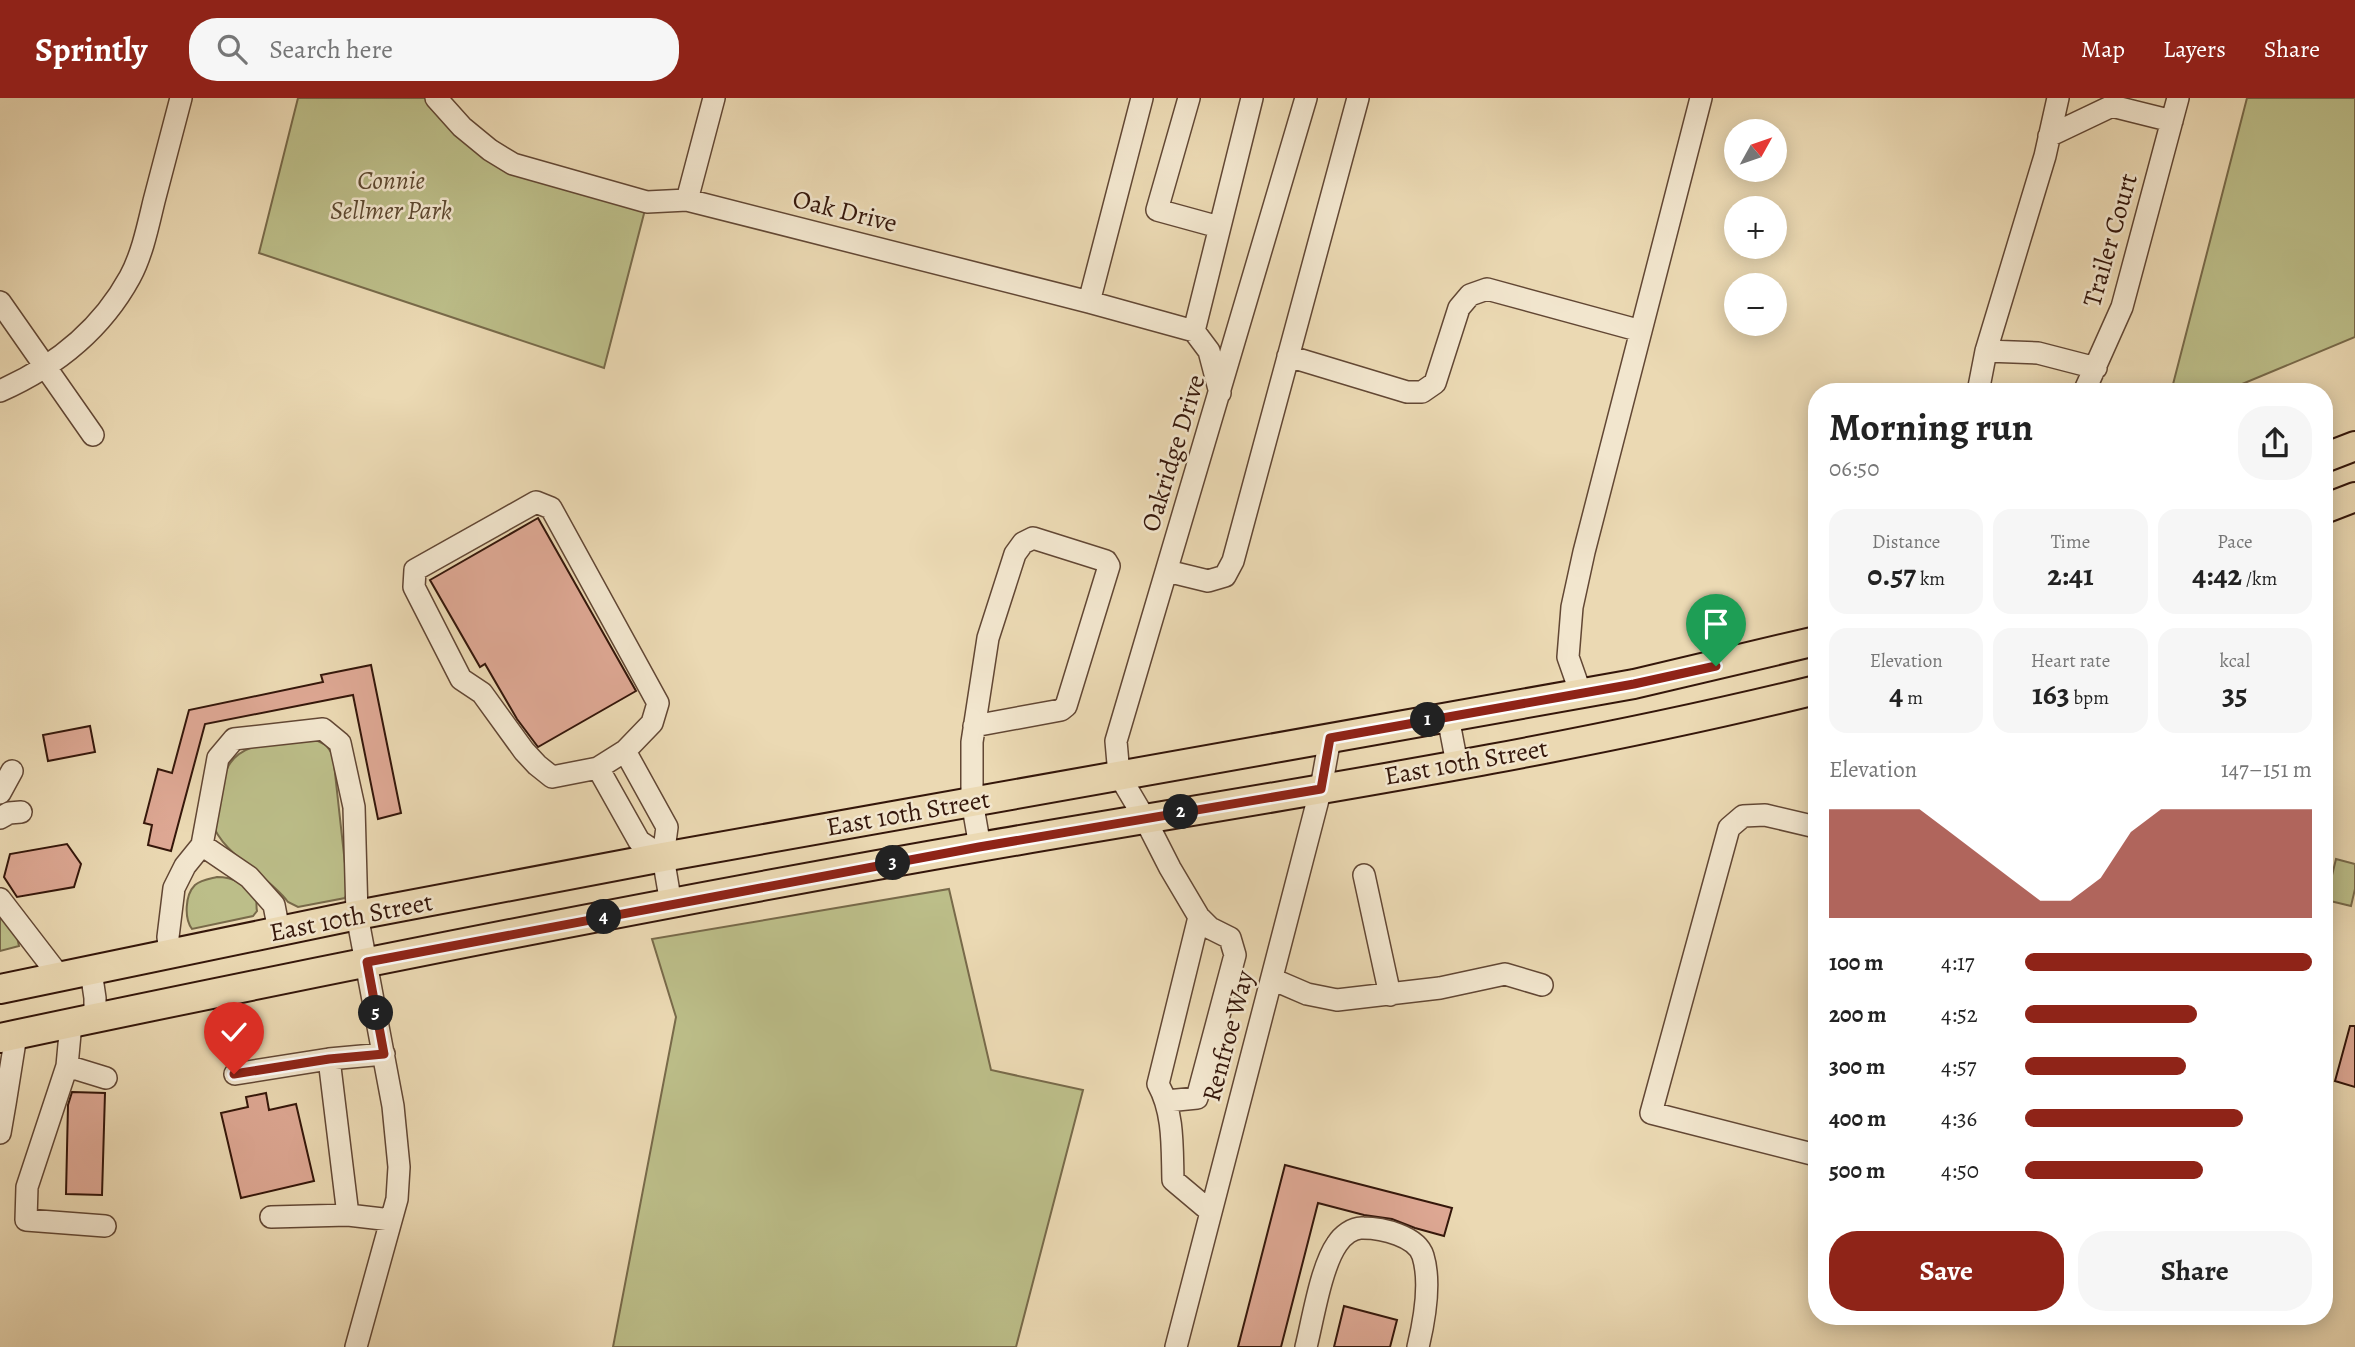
<!DOCTYPE html>
<html lang="en">
<head>
<meta charset="utf-8">
<style>
	:root { --surface:#fff; --page:#f6f6f6; --text:#222; --muted:#767676; --accent:#8f2418 }
	body { margin:0; font-family:Alegreya,serif; background:var(--page); color:var(--text); height:100vh; display:flex; flex-direction:column; font-size:26px; white-space:nowrap }
	* { box-sizing:border-box; margin:0 }
	p { font-size:23px; color:var(--muted) }
	.icon { flex:none; width:38px; height:38px; fill:none; stroke:currentColor; stroke-width:2; stroke-linecap:round; stroke-linejoin:round }
	.map { position:relative; flex:1; overflow:hidden }
	.panel { position:absolute; left:1808px; top:285px; width:525px; height:942px; display:flex; flex-direction:column; background:var(--surface); border-radius:28px; box-shadow:0 4px 18px #0003 }
	.panel>* { flex:none }
	.needle { width:46px; rotate:50deg }
	.fabs { position:absolute; left:1724px; top:21px; display:grid; gap:14px }
	.fabs a { display:grid; place-items:center; width:63px; height:63px; border-radius:50%; background:var(--surface); box-shadow:0 4px 18px #0003; font-size:35px }
	.pin { position:absolute; display:grid; place-items:center; width:60px; height:60px; color:#fff; margin:-72px -30px; border-radius:50% 50% 50% 0; rotate:-45deg; box-shadow:0 0 7px #0007 }
	.pin .icon { rotate:45deg }
	.km { position:absolute; width:35px; height:35px; margin:-18px; border-radius:50%; background:#222; color:#fff; font-size:19px; line-height:35px; text-align:center }
	.round { display:grid; place-items:center; flex:none; width:74px; height:74px; border-radius:28px; background:var(--page) }
	.overview { display:flex; align-items:center; justify-content:space-between; height:119px; padding:0 21px }
	h1 { font-size:38px; font-weight:700; line-height:52px }
	.stats { display:grid; grid-template-columns:repeat(3,1fr); gap:10px; height:119px; padding:7px 21px }
	.stats div { display:grid; align-content:center; border-radius:18px; background:var(--page); text-align:center }
	.stats b { font-size:30px; font-weight:700 }
	.stats small { font-size:19px; font-weight:400 }
	.stats p { font-size:19px }
	.chart { height:196px; padding:14px 21px }
	.chart p { display:flex; justify-content:space-between }
	.chart svg { width:100%; height:126px; margin-top:7px; fill:var(--accent); opacity:.7 }
	.action { display:flex; gap:14px; margin-top:auto; padding:14px 21px }
	.action a { flex:1; height:80px; border-radius:28px; background:var(--accent); color:#fff; font-size:28px; font-weight:700; line-height:80px; text-align:center }
	.action a+a { background:var(--page); color:var(--text) }
	ul { padding:0 21px; list-style:none; font-size:23px }
	li { display:grid; grid-template-columns:112px 84px 1fr; align-items:center; height:52px }
	li i { height:18px; border-radius:9px; background:var(--accent) }
	header { display:flex; align-items:center; gap:42px; box-sizing:border-box; height:98px; padding:0 35px; background:var(--accent); color:#fff }
	header strong { font-size:33px }
	nav { display:flex; gap:38px; margin-inline-start:auto; font-size:24px }
	.search { width:490px; height:63px; background:var(--page); display:flex; align-items:center; gap:18px; box-sizing:border-box; padding:0 24px; border-radius:28px; color:var(--muted); font-size:26px }
	.map>svg:first-child { display:block }
</style>
</head>
<body>
<header>
<strong>Sprintly</strong>
<div class="search"><svg class="icon" aria-label="search" viewBox="0 0 24 24"><circle cx="10" cy="10" r="6"/><path d="M15 15l6 6"/></svg>Search here</div>
<nav><a>Map</a><a>Layers</a><a>Share</a></nav>
</header>
<div class="map">
<svg width="2355" height="1249" viewBox="0 0 2355 1249">
	<rect width="100%" height="100%" fill="#ebd9b3"/>
	<filter id="stains"><feTurbulence type="fractalNoise" baseFrequency=".00286" numOctaves="4"/><feColorMatrix values="0 0 0 0 .2 0 0 0 0 .09 0 0 0 0 .02 0 0 0 .5 -.17"/></filter>
	<radialGradient id="worn" r=".72"><stop offset=".6" stop-color="#630" stop-opacity="0"/><stop offset="1" stop-color="#630" stop-opacity=".3"/></radialGradient>
	<path fill="#bcbe89" stroke="#786a4a" stroke-width="2" d="M298,0H436L463,30L553,79L647,104L604,270L259,155Z
		M2247,0H2355V239L2223,294H2171Z
		M310,639L326,647L333,657L348,793L345,800L298,809L288,804C268,777 221,756 212,724C217,707 220,687 227,671C239,642 284,644 310,639Z
		M2336,761L2355,766V791L2351,808L2326,802Z
		M217,779C231,779 250,786 256,801C257,805 256,809 257,813L253,818L192,831C184,820 185,797 195,787C201,782 209,781 217,779Z
		M949,791L991,972L1083,992L1016,1249H613L676,919L652,841Z
		M0,816L17,839L19,848L0,853Z"/>
	<path fill="#dea894" stroke="#34160a" stroke-width="2" d="M538,420L636,593L538,649L517,621L485,566L480,569L430,482Z
		M371,567L401,715L378,721L353,597L205,626L171,753L148,747L152,727L144,725L158,671L172,675L189,612L323,584L321,577Z
		M90,628L95,654L48,663L43,637Z
		M67,746L81,766L74,789L17,799L4,779L10,756Z
		M2350,928H2355V989L2335,983Z
		M72,994L105,995L102,1097L66,1096L68,1007Z
		M266,995L269,1012L296,1006L314,1083L241,1100L221,1015L248,1009L246,999Z
		M1285,1067L1452,1110L1444,1138L1415,1130L1392,1121L1364,1117L1318,1105L1281,1249H1238Z
		M1344,1208L1397,1222L1390,1249H1334Z"/>
	<g fill="none" stroke-linecap="round" stroke-linejoin="round">
		<defs>
			<path id="minor" d="M436,0L462,29L490,52L513,66L647,104L687,102L1089,204L1194,233L1209,253L1220,295
				M1189,0L1157,112L1219,129
				M2049,38L2112,8L2172,23
				M687,102L714,0
				M0,204L93,337
				M1089,204L1142,0
				M1194,233L1252,0
				M1986,253L2038,255L2096,270
				M1288,258L1407,294H1422L1435,285L1459,210L1470,197L1487,191L1641,233
				M0,293C54,269 101,232 130,179C142,157 148,128 154,103C163,69 172,34 181,0
				M1978,294L1986,253L2045,58L2058,0
				M2084,294L2122,209L2178,0
				M536,404L551,410L658,605L652,625L625,653L598,670L552,679L537,667L524,653L482,595L461,581L414,489L415,472Z
				M1167,473L1208,483L1225,478L1233,463L1358,0
				M1581,596L1568,559L1572,509L1584,454L1701,0
				M1448,619L1457,666
				M974,628L1061,612L1066,608L1109,468L1106,463L1033,440L1023,445L1015,456L988,540L972,644V703L980,749
				M598,670L639,743L663,759L667,729L625,653
				M0,695L12,673
				M0,720L9,715L21,714
				M1816,729L1765,717L1743,718L1729,730L1651,1015L1816,1057
				M202,747L249,779L274,807L279,833
				M663,759L671,806
				M1364,777L1390,897
				M0,801L60,879
				M1199,819L1158,986C1174,1015 1172,1049 1173,1082L1211,1114
				M170,856L168,839L174,790L185,768L202,747L218,660L234,641L323,631L340,645L354,709L357,817L393,1008L399,1069L397,1101L356,1249
				M91,873L95,900V920
				M1272,881L1307,896L1337,902L1440,890L1505,876L1542,887
				M71,925L67,968L27,1089L26,1122L105,1128
				M384,956L329,961L348,1117L391,1122
				M67,968L106,980
				M235,976L329,961
				M1167,1003L1197,1000L1235,857L1230,840L1210,830L1199,819L1170,770L1145,721L1119,677L1116,643L1306,0
				M0,1007L5,1006L16,937
				M0,1035L5,1006
				M271,1119L348,1117
				M1176,1249L1321,690L1330,640
				M1306,1249C1313,1221 1321,1169 1337,1146C1342,1138 1353,1129 1363,1130C1382,1130 1417,1138 1423,1158C1431,1184 1424,1224 1418,1249"/>
			<path id="major" d="M2324,360L2355,348
				M2324,411L2355,399
				M0,891L357,817L663,759L1634,586L1816,543
				M0,940C327,871 656,805 985,748C1263,700 1543,659 1816,592"/>
		</defs>
		<use href="#minor" stroke="#624734" stroke-width="24"/>
		<use href="#major" stroke="#34160a" stroke-width="32"/>
		<use href="#minor" stroke="#f2e6ce" stroke-width="21"/>
		<use href="#major" stroke="#ebd9b3" stroke-width="28"/>
	</g>
	<g fill="none" stroke-linecap="round" stroke-linejoin="round">
		<defs>
			<path id="route" d="M234,976L329,961L384,956L367,864L979,749L1321,691L1330,640L1634,586L1716,568"/>
		</defs>
		<use href="#route" stroke="#fff" stroke-width="14"/>
		<use href="#route" stroke="#8f2418" stroke-width="9"/>
	</g>
	<g text-anchor="middle" dominant-baseline="central" stroke-width="5" stroke-linejoin="round" paint-order="stroke">
		<g font-size="26" font-style="italic" fill="#5d4830" stroke="#f2e6ce">
			<text x="391" y="82">Connie<tspan x="391" dy="30">Sellmer Park</tspan></text>
		</g>
		<g font-size="26" fill="#34160a" stroke="#f2e6ce">
			<text transform="translate(845 113) rotate(14)">Oak Drive</text>
			<text transform="translate(2110 142) rotate(-74)">Trailer Court</text>
			<text transform="translate(1173 355) rotate(-73)">Oakridge Drive</text>
			<text transform="translate(1466 664) rotate(-10)">East 10th Street</text>
			<text transform="translate(908 715) rotate(-10)">East 10th Street</text>
			<text transform="translate(351 819) rotate(-11)">East 10th Street</text>
			<text transform="translate(1228 938) rotate(-75)">Renfroe Way</text>
		</g>
	</g>
	<rect width="100%" height="100%" filter="url(#stains)"/>
	<rect width="100%" height="100%" fill="url(#worn)"/>
</svg>
<div class="fabs">
<a><svg class="needle" viewBox="-14 -14 28 28"><path d="M0-13l5 13h-10z" fill="#e53935"/><path d="M0 13l5-13h-10z" fill="#767676"/></svg></a>
<a>+</a>
<a>−</a>
</div>
<div class="pin" style="left:1716px;top:568px;background:#1e9e55"><svg class="icon" aria-label="arrive" viewBox="0 0 24 24"><path d="M6 21V4h12l-3 4 3 4H6"/></svg></div>
<div class="pin" style="left:234px;top:976px;background:#d93025"><svg class="icon" aria-label="check" viewBox="0 0 24 24"><path d="M5 12l5 5 9-10"/></svg></div>
<b class="km" style="left:1428px;top:622px">1</b>
<b class="km" style="left:1181px;top:714px">2</b>
<b class="km" style="left:893px;top:765px">3</b>
<b class="km" style="left:604px;top:819px">4</b>
<b class="km" style="left:376px;top:915px">5</b>
<section class="panel">
<div class="overview"><div><h1>Morning run</h1><p>06:50</p></div><a class="round"><svg class="icon" aria-label="share" viewBox="0 0 24 24"><path d="M12 15V3M7 8l5-5 5 5M5 13v7h14v-7"/></svg></a></div>
<div class="stats">
<div><p>Distance</p><b>0.57<small> km</small></b></div>
<div><p>Time</p><b>2:41</b></div>
<div><p>Pace</p><b>4:42<small> /km</small></b></div>
</div>
<div class="stats">
<div><p>Elevation</p><b>4<small> m</small></b></div>
<div><p>Heart rate</p><b>163<small> bpm</small></b></div>
<div><p>kcal</p><b>35</b></div>
</div>
<div class="chart"><p><span>Elevation</span>147–151 m</p>
<svg viewBox="0 0 160 44" preserveAspectRatio="none"><path d="M0 44V6L10 6L20 6L30 6L40 14L50 22L60 30L70 38L80 38L90 30L100 14L110 6L120 6L130 6L140 6L150 6L160 6V44z"/></svg>
</div>
<ul>
<li><b>100 m</b>4:17<i style="width:100%"></i></li>
<li><b>200 m</b>4:52<i style="width:60%"></i></li>
<li><b>300 m</b>4:57<i style="width:56%"></i></li>
<li><b>400 m</b>4:36<i style="width:76%"></i></li>
<li><b>500 m</b>4:50<i style="width:62%"></i></li>
</ul>
<div class="action"><a>Save</a><a>Share</a></div>
</section>
</div>
</body>
</html>
